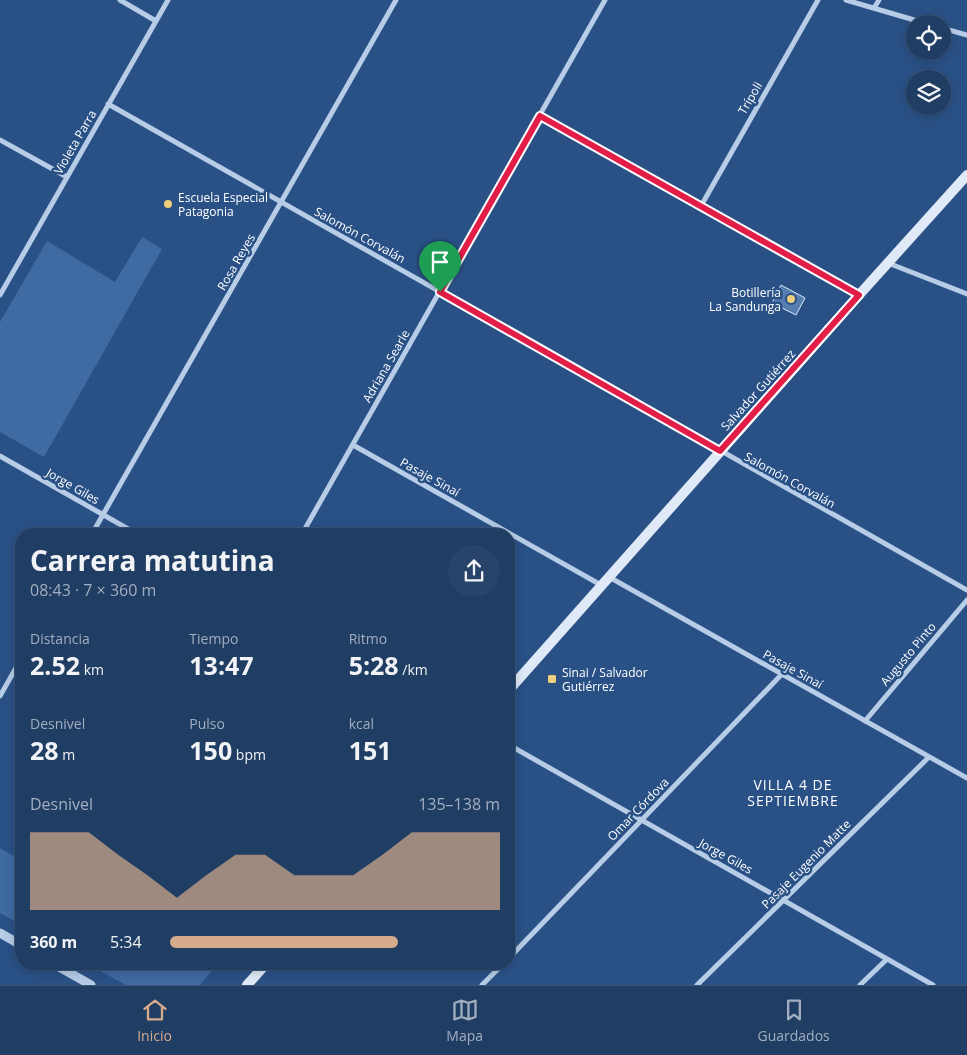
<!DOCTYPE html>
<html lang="es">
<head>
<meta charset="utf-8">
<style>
	:root { --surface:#203d64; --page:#28446a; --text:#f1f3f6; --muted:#a2aebf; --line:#3d5678; --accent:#d6ab8b }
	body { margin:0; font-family:"Open Sans",sans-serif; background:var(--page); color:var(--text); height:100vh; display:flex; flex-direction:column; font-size:19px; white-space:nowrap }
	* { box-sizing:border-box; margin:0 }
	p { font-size:16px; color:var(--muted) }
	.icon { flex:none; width:28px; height:28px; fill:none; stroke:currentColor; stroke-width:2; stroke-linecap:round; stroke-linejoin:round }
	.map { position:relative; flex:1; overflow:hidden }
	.panel { position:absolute; left:15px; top:528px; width:500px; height:442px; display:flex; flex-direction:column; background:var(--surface); border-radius:20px; box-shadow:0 2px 12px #0003,0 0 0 1px var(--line) }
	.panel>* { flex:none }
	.buttons { position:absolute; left:906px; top:15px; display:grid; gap:10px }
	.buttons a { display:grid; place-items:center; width:45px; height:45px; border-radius:50%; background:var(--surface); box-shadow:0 2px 12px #0003,0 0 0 1px var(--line); font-size:25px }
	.pin { position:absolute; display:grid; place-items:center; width:42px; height:42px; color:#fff; margin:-51px -21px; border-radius:50% 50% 50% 0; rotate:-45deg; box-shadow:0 0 5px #0007 }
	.pin .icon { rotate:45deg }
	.round { display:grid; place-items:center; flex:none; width:52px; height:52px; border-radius:26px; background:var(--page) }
	.summary { display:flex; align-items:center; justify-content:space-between; height:85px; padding:0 15px }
	h1 { font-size:28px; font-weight:700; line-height:38px }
	.metrics { display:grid; grid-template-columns:repeat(3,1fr); gap:8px; height:85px; padding:5px 15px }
	.metrics div { display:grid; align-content:center }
	.metrics b { font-size:25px; font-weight:700 }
	.metrics small { font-size:14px; font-weight:400 }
	.metrics p { font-size:14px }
	.chart { height:140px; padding:10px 15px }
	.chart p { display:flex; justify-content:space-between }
	.chart svg { width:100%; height:90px; margin-top:5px; fill:var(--accent); opacity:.7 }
	ul { padding:0 15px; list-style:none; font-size:16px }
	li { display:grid; grid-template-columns:80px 60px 1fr; align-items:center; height:38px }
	li i { height:12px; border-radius:6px; background:var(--accent) }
	.menu { display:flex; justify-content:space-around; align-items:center; height:70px; border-top:1px solid var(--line); background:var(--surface); font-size:14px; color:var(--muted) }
	.menu a { display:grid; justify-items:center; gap:2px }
	.menu .active { color:var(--accent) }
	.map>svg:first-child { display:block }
</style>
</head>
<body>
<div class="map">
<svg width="967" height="985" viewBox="0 0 967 985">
	<rect width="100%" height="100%" fill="#2a5186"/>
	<path fill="#3f6ba2" d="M142,237L162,249L44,457L0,432V322L47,241L115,282Z
		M0,848L21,860V925L0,913Z
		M87,964H211L216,966L200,985H126Z"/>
	<path fill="#567daf" stroke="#d9e6f6" d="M781,285L805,298L796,315L772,303Z"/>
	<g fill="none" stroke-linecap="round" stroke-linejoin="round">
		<path stroke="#b6cce7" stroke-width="5" d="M120,0L156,21
			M846,0L928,24
			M874,8L879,0
			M942,28L967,35
			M108,104L967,590
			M540,115L859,295
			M0,140L67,177
			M701,206L818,0
			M888,263L967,294
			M0,295L168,0
			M353,445L601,585
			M0,456L137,534
			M92,534L396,0
			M302,534L605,0
			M609,577L967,778
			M0,696L21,659
			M865,721L967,600
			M509,745L933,985
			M509,958L782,674
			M482,985L503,964
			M697,985L929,757
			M860,985L887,959"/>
		<path stroke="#b6cce7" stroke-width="9" d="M0,933L21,945
			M54,964L91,985"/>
		<path stroke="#dfe9f7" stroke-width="10" d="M509,690L859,295L967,175
			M247,985L266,964"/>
	</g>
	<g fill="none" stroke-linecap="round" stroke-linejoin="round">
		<defs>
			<path id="route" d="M540,116L859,295L720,451L440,292Z"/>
		</defs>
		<use href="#route" stroke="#fff" stroke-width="10"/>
		<use href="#route" stroke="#e11d48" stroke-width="6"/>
	</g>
	<g fill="#eecf7d" stroke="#2a5186" stroke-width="2">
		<circle cx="168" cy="204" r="5"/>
		<circle cx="791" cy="299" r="5"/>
		<rect x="547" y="674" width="10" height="10" rx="2.5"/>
	</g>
	<g text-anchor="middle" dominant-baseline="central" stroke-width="5" stroke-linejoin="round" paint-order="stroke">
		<g font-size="12" fill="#fff" stroke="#2a5186">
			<text transform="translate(750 98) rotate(-60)">Trípoli</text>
			<text transform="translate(75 142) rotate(-60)">Violeta Parra</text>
			<text transform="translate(360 235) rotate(29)">Salomón Corvalán</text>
			<text transform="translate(236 262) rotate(-60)">Rosa Reyes</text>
			<text transform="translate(386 366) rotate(-60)">Adriana Searle</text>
			<text transform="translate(758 390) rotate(-48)">Salvador Gutiérrez</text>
			<text transform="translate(430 477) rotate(29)">Pasaje Sinaí</text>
			<text transform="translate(790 480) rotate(29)">Salomón Corvalán</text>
			<text transform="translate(73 486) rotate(30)">Jorge Giles</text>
			<text transform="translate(908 654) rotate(-50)">Augusto Pinto</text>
			<text transform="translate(793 669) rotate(29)">Pasaje Sinaí</text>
			<text transform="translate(638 809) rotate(-46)">Omar Córdova</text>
			<text transform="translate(726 856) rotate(29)">Jorge Giles</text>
			<text transform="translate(806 864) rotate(-45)">Pasaje Eugenio Matte</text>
		</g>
		<g font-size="12" fill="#fff" stroke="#2a5186" text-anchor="start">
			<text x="178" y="197">Escuela Especial<tspan x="178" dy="14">Patagonia</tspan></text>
			<text x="781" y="292" text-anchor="end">Botillería<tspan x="781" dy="14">La Sandunga</tspan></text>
			<text x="562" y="672">Sinai / Salvador<tspan x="562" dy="14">Gutiérrez</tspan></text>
		</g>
		<g font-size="14" letter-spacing="1" fill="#fff" stroke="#2a5186">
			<text x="793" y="784">VILLA 4 DE<tspan x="793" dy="16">SEPTIEMBRE</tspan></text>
		</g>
	</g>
</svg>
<div class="buttons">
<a><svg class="icon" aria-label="locate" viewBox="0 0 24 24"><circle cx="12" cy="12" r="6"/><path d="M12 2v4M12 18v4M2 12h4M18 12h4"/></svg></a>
<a><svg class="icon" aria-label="layers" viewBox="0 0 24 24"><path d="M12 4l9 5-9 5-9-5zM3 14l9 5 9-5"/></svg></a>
</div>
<div class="pin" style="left:440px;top:292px;background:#1e9e55"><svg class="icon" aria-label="arrive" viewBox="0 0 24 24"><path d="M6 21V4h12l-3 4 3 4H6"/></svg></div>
<section class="panel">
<div class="summary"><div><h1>Carrera matutina</h1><p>08:43 · 7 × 360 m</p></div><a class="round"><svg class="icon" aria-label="share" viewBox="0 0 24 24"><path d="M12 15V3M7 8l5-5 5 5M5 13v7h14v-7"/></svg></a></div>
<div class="metrics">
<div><p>Distancia</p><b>2.52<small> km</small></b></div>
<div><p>Tiempo</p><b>13:47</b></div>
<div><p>Ritmo</p><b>5:28<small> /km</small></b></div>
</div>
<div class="metrics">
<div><p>Desnivel</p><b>28<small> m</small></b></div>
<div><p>Pulso</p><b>150<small> bpm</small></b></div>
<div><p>kcal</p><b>151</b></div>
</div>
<div class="chart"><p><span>Desnivel</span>135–138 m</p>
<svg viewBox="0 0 160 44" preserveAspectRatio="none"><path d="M0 44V6L10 6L20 6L30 17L40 27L50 38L60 27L70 17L80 17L90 27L100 27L110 27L120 17L130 6L140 6L150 6L160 6V44z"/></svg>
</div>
<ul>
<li><b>360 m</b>5:34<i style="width:69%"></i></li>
</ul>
</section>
</div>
<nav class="menu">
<a class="active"><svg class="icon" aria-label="home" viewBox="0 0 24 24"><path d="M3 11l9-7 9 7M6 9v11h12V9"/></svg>Inicio</a>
<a><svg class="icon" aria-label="map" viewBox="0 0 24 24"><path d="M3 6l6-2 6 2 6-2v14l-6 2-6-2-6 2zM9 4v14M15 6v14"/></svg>Mapa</a>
<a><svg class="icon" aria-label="saved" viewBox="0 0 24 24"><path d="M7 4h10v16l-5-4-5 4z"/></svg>Guardados</a>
</nav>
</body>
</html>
